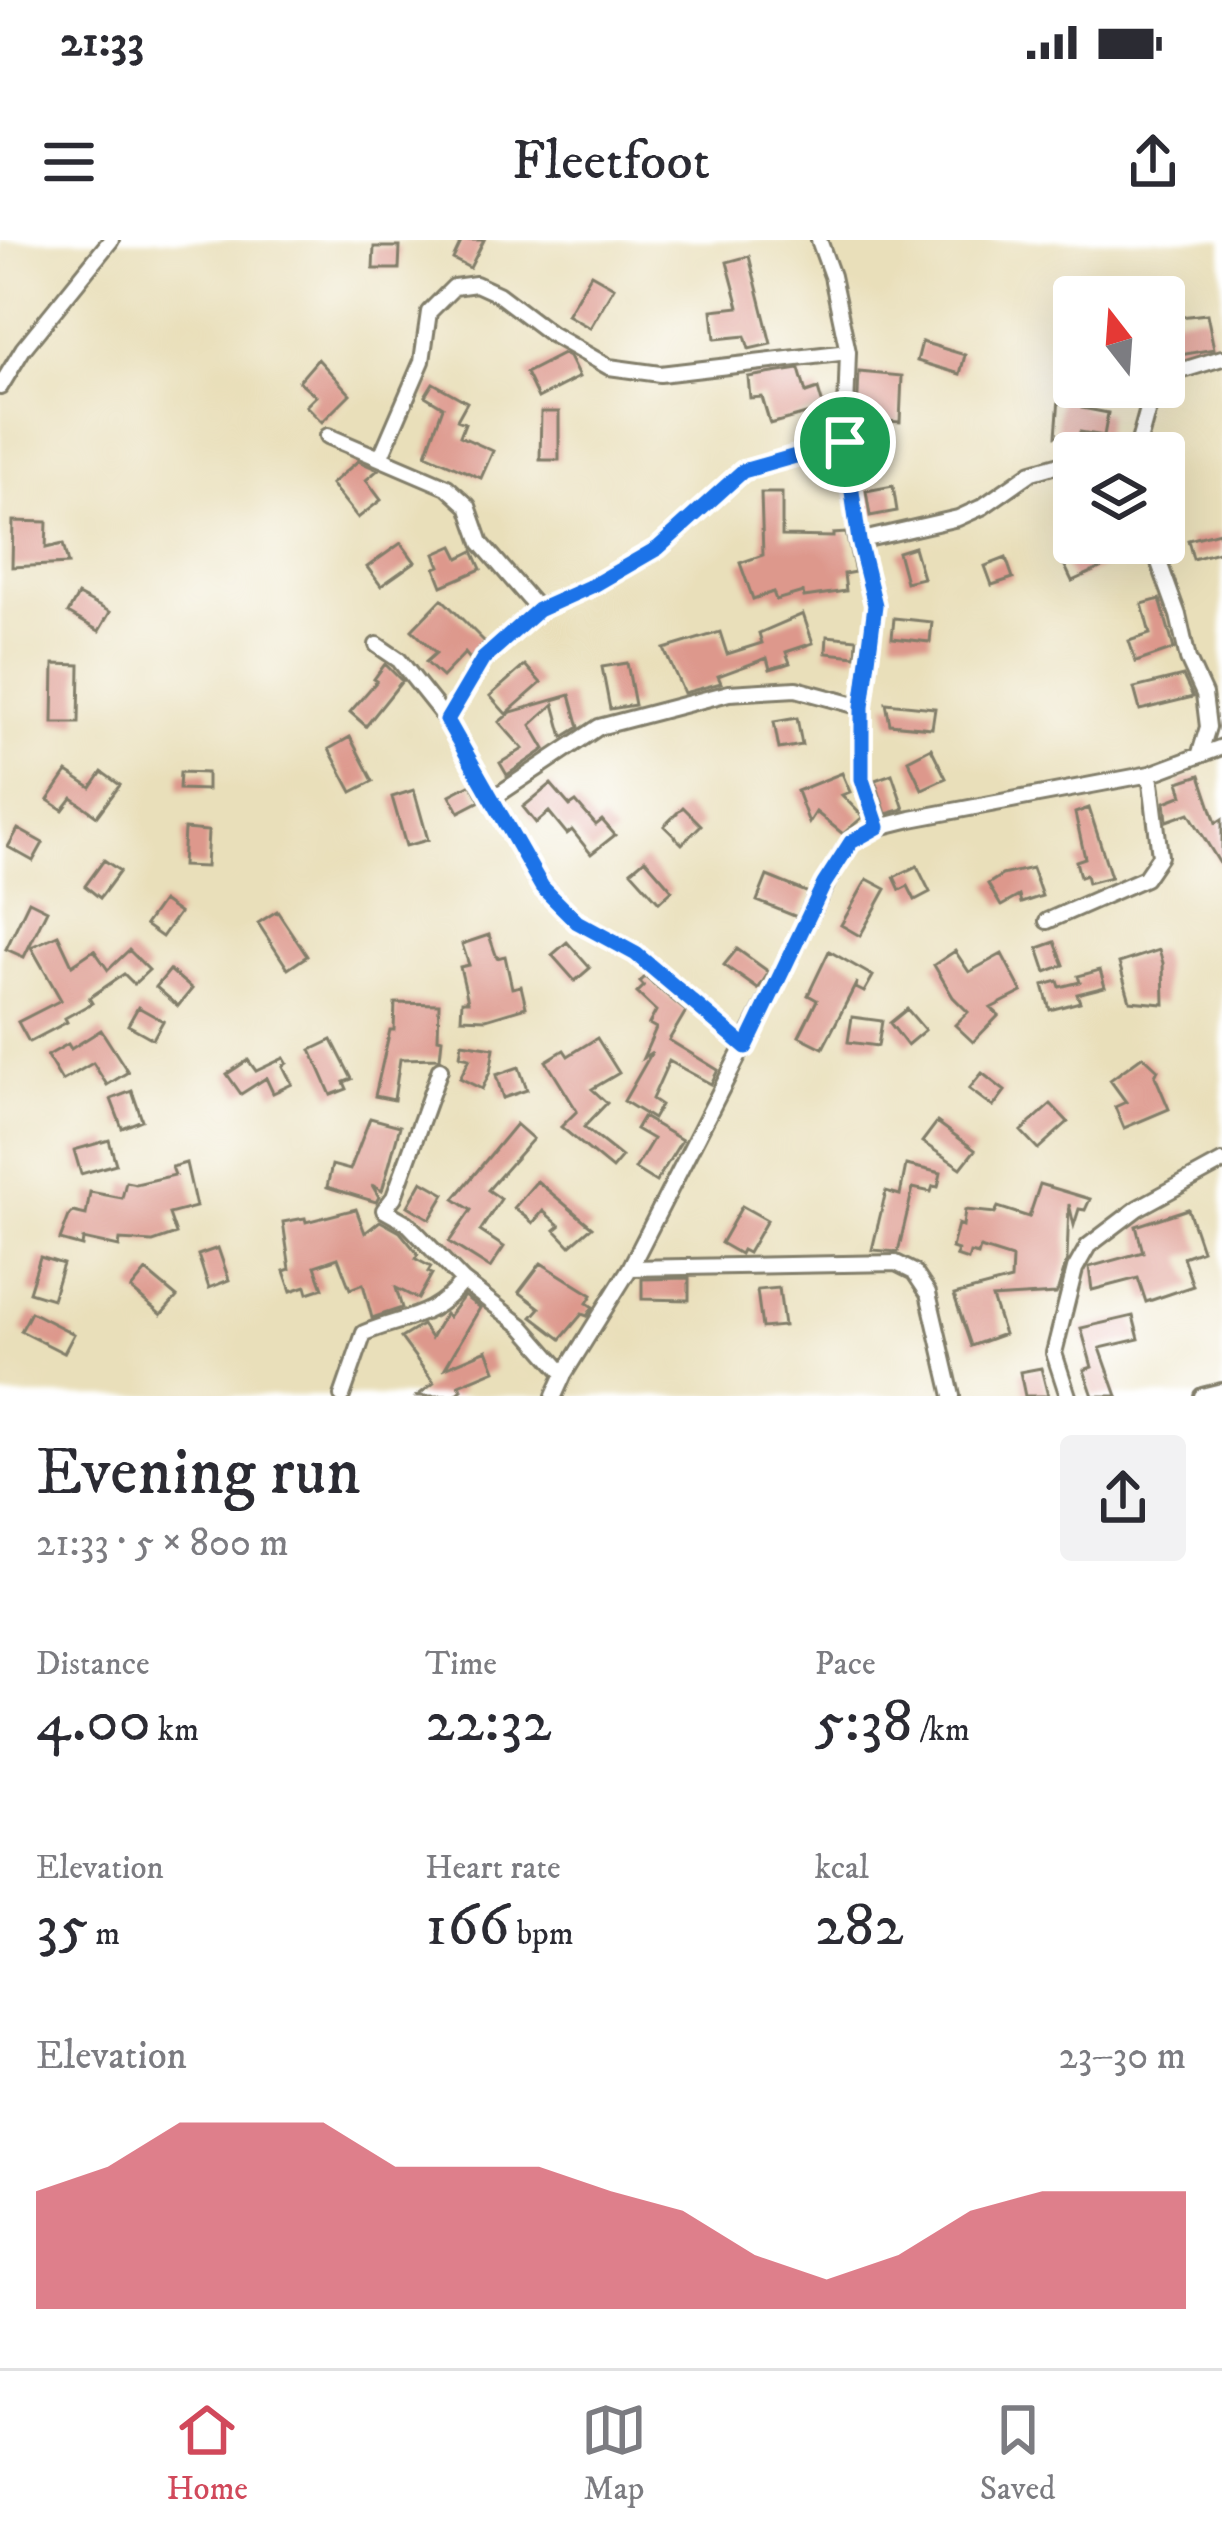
<!DOCTYPE html>
<html lang="en">
<head>
<meta charset="utf-8">
<style>
	:root { --surface:#fff; --page:#f2f2f3; --text:#2b2b33; --muted:#7c7c81; --line:#e1e1e2; --accent:#d1495b }
	body { margin:0; font-family:"IM FELL DW Pica",serif; background:var(--page); color:var(--text); height:100vh; display:flex; flex-direction:column; font-size:45px; white-space:nowrap }
	* { box-sizing:border-box; margin:0 }
	p { font-size:39px; color:var(--muted) }
	.icon { flex:none; width:66px; height:66px; fill:none; stroke:currentColor; stroke-width:2; stroke-linecap:round; stroke-linejoin:round }
	.map { position:relative; height:1156px; overflow:hidden }
	.side { display:flex; flex-direction:column; background:var(--surface); flex:1 }
	.side>* { flex:none }
	.needle { width:78px; rotate:343deg }
	.fabs { position:absolute; left:1053px; top:36px; display:grid; gap:24px }
	.fabs a { display:grid; place-items:center; width:132px; height:132px; border-radius:12px; background:var(--surface); box-shadow:0 12px 48px #0002; font-size:60px }
	.pin { position:absolute; display:grid; place-items:center; width:102px; height:102px; color:#fff; margin:-51px; border:6px solid #fff; border-radius:50%; box-shadow:0 3px 12px #0007 }
	.round { display:grid; place-items:center; flex:none; width:126px; height:126px; border-radius:12px; background:var(--page) }
	.head { display:flex; align-items:center; justify-content:space-between; height:204px; padding:0 36px }
	h1 { font-size:66px; font-weight:600; line-height:90px }
	.metrics { display:grid; grid-template-columns:repeat(3,1fr); gap:18px; height:204px; padding:12px 36px }
	.metrics div { display:grid; align-content:center }
	.metrics b { font-size:60px; font-weight:600 }
	.metrics small { font-size:33px; font-weight:400 }
	.metrics p { font-size:33px }
	.chart { height:336px; padding:24px 36px }
	.chart p { display:flex; justify-content:space-between }
	.chart svg { width:100%; height:216px; margin-top:12px; fill:var(--accent); opacity:.7 }
	.status { display:flex; justify-content:space-between; align-items:center; height:84px; padding:0 60px; background:var(--surface); direction:ltr }
	.status svg { height:33px; fill:currentColor }
	header { display:flex; justify-content:space-between; align-items:center; height:156px; padding:0 36px; background:var(--surface); font-size:54px; font-weight:600 }
	.menu { display:flex; justify-content:space-around; align-items:center; height:168px; border-top:3px solid var(--line); background:var(--surface); font-size:33px; color:var(--muted) }
	.menu a { display:grid; justify-items:center; gap:6px }
	.menu .current { color:var(--accent) }
	.map>svg:first-child { display:block }
</style>
</head>
<body>
<div class="status"><b>21:33</b><svg viewBox="0 0 49 12"><path d="M0 12V9h3v3zM5 12V6h3v6zM10 12V3h3v9zM15 12V0h3v12zM26 1h20v11H26zM47 4h2v5h-2z"/></svg></div>
<header><svg class="icon" aria-label="menu" viewBox="0 0 24 24"><path d="M4 6h16M4 12h16M4 18h16"/></svg>Fleetfoot<svg class="icon" aria-label="share" viewBox="0 0 24 24"><path d="M12 15V3M7 8l5-5 5 5M5 13v7h14v-7"/></svg></header>
<div class="map">
<svg width="1222" height="1156" viewBox="0 0 1222 1156">
	<rect width="100%" height="100%" fill="#fff"/>
	<filter id="ink" filterUnits="userSpaceOnUse"><feTurbulence type="fractalNoise" baseFrequency=".00833" numOctaves="2"/><feDisplacementMap in="SourceGraphic" scale="24" xChannelSelector="R" yChannelSelector="G"/><feConvolveMatrix kernelMatrix="1 2 1 2 8 2 1 2 1" color-interpolation-filters="sRGB"/></filter>
	<filter id="wash" filterUnits="userSpaceOnUse"><feTurbulence type="fractalNoise" baseFrequency=".004" numOctaves="4" result="noise"/><feDisplacementMap in="SourceGraphic" scale="48" xChannelSelector="R" yChannelSelector="G"/><feGaussianBlur stdDeviation="2.7" result="paint"/><feColorMatrix in="noise" values="0 0 0 0 0 0 0 0 0 0 0 0 0 0 0 0 0 1.4 0 .05"/><feComposite in="paint" operator="in"/></filter>
	<g filter="url(#wash)">
		<rect width="100%" height="100%" fill="#e9dfba"/>
		<g id="blocks">
			<path fill="#dd988c" d="M462,0H484L470,28L453,19Z
				M374,7H400L399,29H373Z
				M749,16L771,104L749,109L745,96L715,99L712,70L739,67L727,22Z
				M591,34L614,47L590,88L567,75Z
				M1207,74L1214,109L1169,117L1170,78Z
				M922,102L965,115L960,134L917,121Z
				M563,114L569,117L579,137L538,158L526,133Z
				M318,119L350,154L322,182L306,166L316,156L299,141Z
				M799,129L806,153L818,149L824,169L770,184L762,157L750,158L748,137Z
				M859,132L902,136L900,182L857,179Z
				M433,143L467,162L457,180L465,183L460,196L493,211L481,238L426,214L443,167L425,156Z
				M1059,158L1083,160L1082,168L1108,173L1104,196L1080,192L1079,197L1056,196Z
				M541,172H559V220H540Z
				M358,221L378,230L366,240L381,260L358,278L331,244Z
				M893,246L897,271L870,276L866,251Z
				M761,253H782V296L833,297V294L846,293L855,332L844,334L846,351L804,357L803,352L776,360L773,352L753,359L740,323L763,315Z
				M1074,277V312L1093,303H1115L1122,318L1072,341L1061,318L1069,314L1059,281Z
				M13,281L47,282L46,308L63,304L68,324L12,327Z
				M1219,292L1222,311L1193,319L1188,300Z
				M401,303L415,322L381,346L367,327Z
				M453,306L459,318L473,311L481,329L442,346L435,328L440,326L435,314Z
				M914,307L923,338L906,342L898,312Z
				M1006,318L1013,338L992,345L985,326Z
				M78,355L110,372L99,391L68,373Z
				M442,359L485,402L470,419L465,413L442,437L426,422L436,413L412,390Z
				M1160,359L1174,409L1136,422L1129,401L1150,394L1142,364Z
				M803,374L813,403L786,412L790,423L770,429L767,418L718,436L721,443L684,453L664,409L720,392L727,414L762,403L759,393Z
				M894,378L932,382L930,402L892,398Z
				M827,396L857,399L856,416L826,413Z
				M627,423L635,465L610,469L602,427Z
				M54,424L80,425L79,483H53Z
				M385,424L402,441L366,486L350,472L377,441L374,439Z
				M525,425L541,443L506,474L490,456Z
				M1183,436L1193,457L1140,470L1134,448Z
				M570,455L579,487L563,497L554,464L531,485L545,509L507,535L500,523L523,509L499,482L511,472Z
				M886,463L935,468L932,488L890,484Z
				M797,478L802,505L779,509L774,482Z
				M350,497L373,541L352,552L329,509Z
				M931,508L946,538L922,549L908,520Z
				M67,532L91,548L102,532L120,545L97,576L72,558L63,570L48,560Z
				M180,532L207,533V550L179,549Z
				M842,533L850,552L842,555L863,577L843,594L816,572L809,583L797,551Z
				M892,534L904,569L886,574L875,540Z
				M1200,535L1216,583L1222,579V627L1189,573L1167,581L1165,562L1183,555L1179,542Z
				M471,544L480,561L459,572L450,555Z
				M551,544L570,566L576,562L596,585L602,580L615,595L591,614L572,590L567,594L549,572L536,583L523,567Z
				M414,550L428,600L406,606L392,557Z
				M683,567L701,585L682,604L664,586Z
				M1089,568L1111,637L1088,643L1086,635L1080,637L1076,621L1085,618L1075,573Z
				M18,589L43,603L33,621L8,607Z
				M184,589L208,591L206,627L182,626Z
				M645,619L672,650L659,662L631,631Z
				M104,620L120,631L100,658L85,646Z
				M917,626L930,652L915,660L908,646L900,650L894,637Z
				M1032,628L1042,656L1021,663L1019,656L1001,666L988,644L1002,635Z
				M767,636L809,653L797,677L757,661Z
				M867,639L886,649L860,696L841,685Z
				M29,661L47,670L24,717L6,709Z
				M162,661L179,673L162,697L145,685Z
				M277,671L307,716L288,729L258,683Z
				M58,695L72,725L94,710L108,730L129,710L149,730L134,744L124,734L89,758L92,763L65,778L67,782L29,802L18,782L61,760L31,707Z
				M489,695L497,718L505,716L512,748L521,746L526,767L486,779L461,778L462,761H468L460,727L469,725L462,704Z
				M567,702L590,728L575,741L552,715Z
				M1055,702L1064,725L1046,732L1038,708Z
				M737,709L769,732L758,749L724,725Z
				M1159,710L1163,723L1164,764L1130,761L1119,723Z
				M829,711L873,736L864,752L856,748L857,742L823,808L799,796L817,760L808,755Z
				M955,711L969,732L1002,714L1022,752L991,768L999,775L973,802L955,785L968,772L953,757L934,725Z
				M170,730L192,749L178,766L156,747Z
				M1100,730L1105,747L1077,754L1080,762L1050,770L1043,745L1058,741L1060,747L1080,742L1078,736Z
				M645,737L686,771L669,800L718,830L711,844L669,821L652,859L661,865L653,879L624,861L652,812L643,818L656,788L649,784L656,771L637,753L644,746L640,742Z
				M395,763L439,764L438,798L442,799L440,818L400,819L394,860L375,856L390,790H394Z
				M138,767L163,781L153,799L128,785Z
				M907,769L925,790L907,805L890,783Z
				M852,777L882,781L878,806L848,802Z
				M101,790L128,832L107,845L93,823L62,841L47,816L68,804L71,809Z
				M597,798L619,833L592,849L607,863L584,887L622,917L612,929L561,887L577,871L546,821L564,810L568,816Z
				M332,800L352,839L344,842L347,849L331,855L311,810Z
				M462,803L494,808L490,832L482,849L460,838L470,818L460,816Z
				M1143,816L1158,830L1155,836L1169,869L1124,888L1115,867L1126,862L1110,840Z
				M284,818L287,823L283,826L292,844L273,853L266,838L241,854L227,834L248,820L256,831Z
				M519,827L527,850L503,858L496,835Z
				M982,833L1005,851L993,867L969,849Z
				M132,851L142,880L122,888L111,859Z
				M1051,864L1068,882L1038,909L1021,891Z
				M643,877L682,900L656,942L635,929L653,899L636,889Z
				M370,878L400,886L382,951L372,945L379,957L376,962L327,947L332,925L350,930Z
				M937,882L975,910L961,928L922,902Z
				M516,884L533,899L488,950L501,959L480,991L504,1007L490,1028L449,1002L471,970L454,959Z
				M109,900L116,924L81,934L74,910Z
				M186,923L196,967L169,974L176,994L153,1002L120,1000L119,1007L83,999L82,1006L60,1000L69,976L73,972L86,975L90,952L122,958L126,942L136,944L175,935L172,927Z
				M906,925L941,933L938,947L933,946L931,952L913,948L898,1012L872,1010L886,951L900,955Z
				M422,941L445,954L430,979L408,966Z
				M537,941L592,987L570,1006L555,990L560,986L543,971L533,983L514,968Z
				M1040,944L1090,959L1085,970L1079,969L1074,985L1069,964L1067,1020L1058,1050L1056,1054L992,1058L1004,1094L971,1106L954,1055L1011,1040L1012,1018L980,1008L978,1015L970,1013L968,1020L956,1016L958,1010L952,1008L958,984L963,986L965,970L995,973L998,967L1029,977Z
				M742,966L767,980L748,1013L742,1010L740,1014L721,1003Z
				M356,969L365,993L380,981L400,992L418,1014L416,1019L431,1027L428,1032L432,1034L418,1059L396,1048L402,1068L372,1078L363,1044L350,1049L338,1018L315,1026L323,1048L308,1053L306,1046L291,1051L284,1031L290,1029L283,982L305,978L306,982Z
				M1188,969L1202,1010L1183,1017L1193,1046L1146,1062L1138,1038L1092,1050L1089,1027L1143,1012L1136,986Z
				M218,1008L229,1040L209,1048L198,1015Z
				M40,1017L63,1024L52,1059L29,1052Z
				M541,1023L592,1055L587,1063L593,1067L587,1076L582,1074L561,1099L532,1077L540,1068L519,1052Z
				M146,1031L177,1057L161,1075L131,1049Z
				M689,1038V1060L642,1059V1039Z
				M779,1048L784,1086L762,1088L757,1050Z
				M464,1056L480,1068L445,1128L487,1110L495,1130L459,1145L462,1150L455,1156H417L434,1143L401,1098L422,1085L431,1098L445,1074L448,1077Z
				M31,1072L74,1094L64,1113L21,1091Z
				M1133,1076L1139,1099L1100,1108L1117,1156H1093L1084,1130L1092,1127L1081,1088Z
				M1041,1128L1048,1156H1025L1020,1132Z"/>
		</g>
	</g>
	<g filter="url(#ink)">
		<use href="#blocks" fill-opacity="0" stroke="#827e6b" stroke-width="3"/>
		<g fill="none" stroke-linecap="round" stroke-linejoin="round">
			<defs>
				<path id="minor" d="M819,0L832,36L848,112L845,202L858,301L875,365L862,467V539L879,587
					M1164,136L1222,118
					M0,147L23,109L111,0
					M328,196L447,247L468,266L481,303L538,369
					M1103,213L1138,205L1154,147
					M381,216L422,121L429,72L454,47L476,44L498,54L551,94L609,127L660,134L848,112
					M858,301L958,278L982,267L1032,232L1074,220
					M1152,303L1178,375L1188,419L1204,454L1208,487L1200,513
					M377,405L399,420L447,480L542,647L577,682L636,714L746,807
					M447,480L483,419L538,369L594,345L658,309L743,231L845,202
					M493,558L599,487L729,453L796,449L862,467
					M1047,681L1145,638L1160,616L1150,534
					M440,829L394,957L384,970L407,983L463,1041L522,1086L564,1134
					M630,1028L896,1023L914,1032L928,1053L952,1156
					M342,1156L364,1093C405,1076 433,1079 463,1041
					M554,1156L564,1134L630,1028L841,615L851,602L879,587L911,579L1150,534L1222,507
					M1068,1156L1054,1113L1075,1029L1088,1006L1138,968L1222,922
					M1202,1156L1222,1151"/>
			</defs>
			<use href="#minor" stroke="#827e6b" stroke-width="20"/>
			<use href="#minor" stroke="#fff" stroke-width="14"/>
		</g>
	</g>
	<g fill="none" stroke-linecap="round" stroke-linejoin="round" filter="url(#ink)">
		<defs>
			<path id="route" d="M845,202L859,301L875,365L862,467V539L878,587L851,602L824,644L746,807L636,714L577,682L542,647L447,480L483,419L538,370L594,345L658,308L743,231Z"/>
		</defs>
		<use href="#route" stroke="#fff" stroke-width="24"/>
		<use href="#route" stroke="#1a73e8" stroke-width="15"/>
	</g>
</svg>
<div class="fabs">
<a><svg class="needle" viewBox="-14 -14 28 28"><path d="M0-13l5 13h-10z" fill="#e53935"/><path d="M0 13l5-13h-10z" fill="#7c7c81"/></svg></a>
<a><svg class="icon" aria-label="layers" viewBox="0 0 24 24"><path d="M12 4l9 5-9 5-9-5zM3 14l9 5 9-5"/></svg></a>
</div>
<div class="pin" style="left:845px;top:202px;background:#1e9e55"><svg class="icon" aria-label="arrive" viewBox="0 0 24 24"><path d="M6 21V4h12l-3 4 3 4H6"/></svg></div>
</div>
<section class="side">
<div class="head"><div><h1>Evening run</h1><p>21:33 · 5 × 800 m</p></div><a class="round"><svg class="icon" aria-label="share" viewBox="0 0 24 24"><path d="M12 15V3M7 8l5-5 5 5M5 13v7h14v-7"/></svg></a></div>
<div class="metrics">
<div><p>Distance</p><b>4.00<small> km</small></b></div>
<div><p>Time</p><b>22:32</b></div>
<div><p>Pace</p><b>5:38<small> /km</small></b></div>
</div>
<div class="metrics">
<div><p>Elevation</p><b>35<small> m</small></b></div>
<div><p>Heart rate</p><b>166<small> bpm</small></b></div>
<div><p>kcal</p><b>282</b></div>
</div>
<div class="chart"><p><span>Elevation</span>23–30 m</p>
<svg viewBox="0 0 160 44" preserveAspectRatio="none"><path d="M0 44V20L10 15L20 6L30 6L40 6L50 15L60 15L70 15L80 20L90 24L100 33L110 38L120 33L130 24L140 20L150 20L160 20V44z"/></svg>
</div>
</section>
<nav class="menu">
<a class="current"><svg class="icon" aria-label="home" viewBox="0 0 24 24"><path d="M3 11l9-7 9 7M6 9v11h12V9"/></svg>Home</a>
<a><svg class="icon" aria-label="map" viewBox="0 0 24 24"><path d="M3 6l6-2 6 2 6-2v14l-6 2-6-2-6 2zM9 4v14M15 6v14"/></svg>Map</a>
<a><svg class="icon" aria-label="saved" viewBox="0 0 24 24"><path d="M7 4h10v16l-5-4-5 4z"/></svg>Saved</a>
</nav>
</body>
</html>
